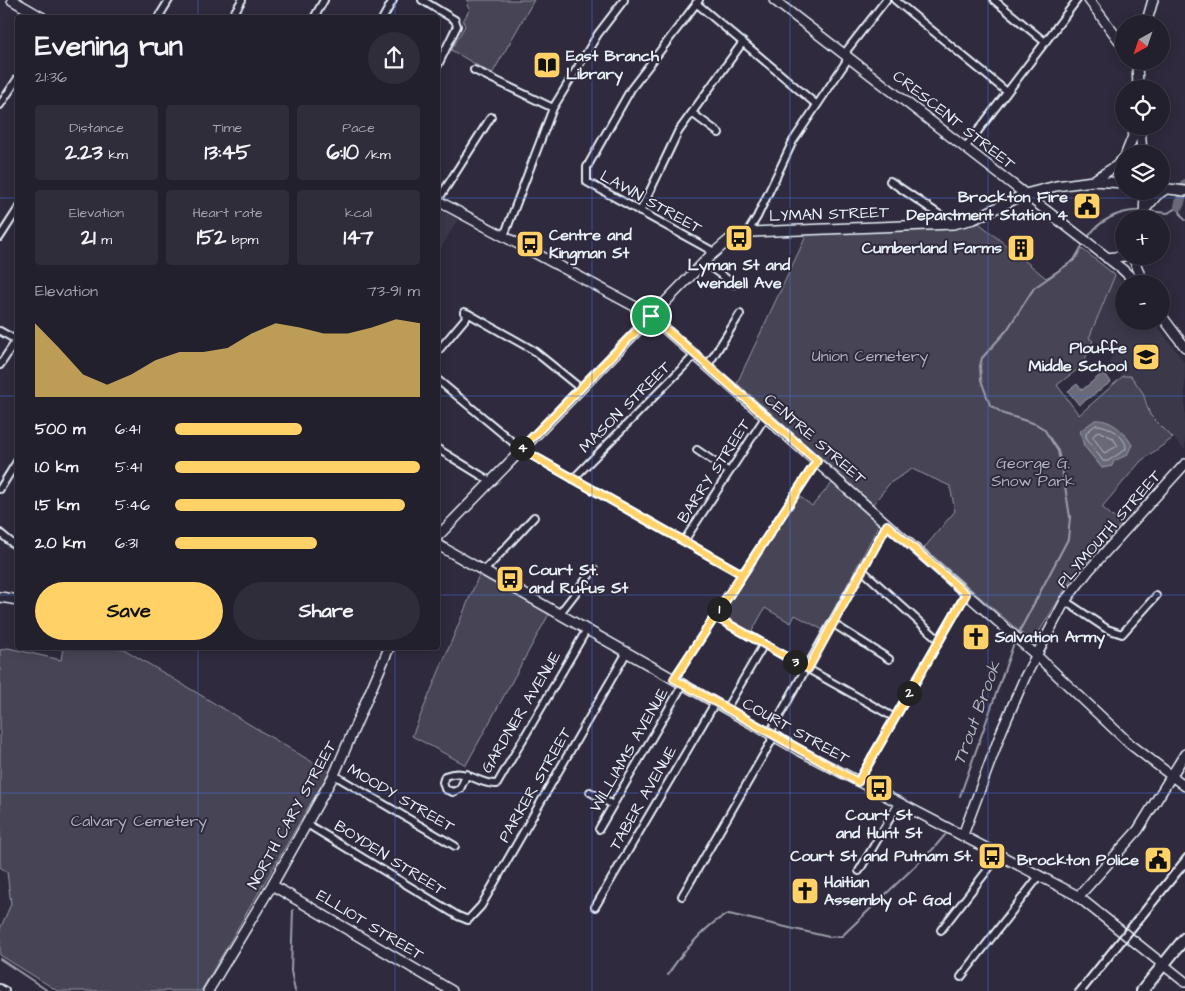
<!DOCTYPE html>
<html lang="en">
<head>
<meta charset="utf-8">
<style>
	:root { --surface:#23202e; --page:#2f2d3a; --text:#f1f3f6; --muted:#a3a3aa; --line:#403e4a; --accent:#ffd166 }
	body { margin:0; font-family:"Architects Daughter",sans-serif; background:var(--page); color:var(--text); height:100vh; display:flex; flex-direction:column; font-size:19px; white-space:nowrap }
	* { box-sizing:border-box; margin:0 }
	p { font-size:16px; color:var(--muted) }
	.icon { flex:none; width:28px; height:28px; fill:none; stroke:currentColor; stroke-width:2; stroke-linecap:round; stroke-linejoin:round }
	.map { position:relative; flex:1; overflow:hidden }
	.sheet { position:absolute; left:15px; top:15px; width:425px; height:635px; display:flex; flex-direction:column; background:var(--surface); border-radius:5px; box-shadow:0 2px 12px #0003,0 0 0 1px var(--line) }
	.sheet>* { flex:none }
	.needle { width:32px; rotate:220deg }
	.controls { position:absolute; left:1115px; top:15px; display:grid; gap:10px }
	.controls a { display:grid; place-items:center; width:55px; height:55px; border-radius:50%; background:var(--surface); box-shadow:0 2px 12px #0003,0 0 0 1px var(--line); font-size:25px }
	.pin { position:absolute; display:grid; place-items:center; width:42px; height:42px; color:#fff; margin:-21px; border:2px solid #fff; border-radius:50%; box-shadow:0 1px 5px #0007 }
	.km { position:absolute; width:25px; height:25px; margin:-12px; border-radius:50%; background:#222; color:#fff; font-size:14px; line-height:25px; text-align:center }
	.round { display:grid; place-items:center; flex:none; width:52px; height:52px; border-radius:26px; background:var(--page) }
	.overview { display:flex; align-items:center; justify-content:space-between; height:85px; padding:0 20px }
	h1 { font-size:28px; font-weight:800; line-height:38px }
	.figures { display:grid; grid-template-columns:repeat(3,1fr); gap:8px; height:85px; padding:5px 20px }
	.figures div { display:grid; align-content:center; border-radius:5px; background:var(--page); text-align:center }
	.figures b { font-size:21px; font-weight:800 }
	.figures small { font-size:14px; font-weight:400 }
	.figures p { font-size:14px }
	.chart { height:140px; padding:10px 20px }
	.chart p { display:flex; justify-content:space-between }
	.chart svg { width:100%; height:90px; margin-top:5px; fill:var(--accent); opacity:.7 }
	.cta { display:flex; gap:10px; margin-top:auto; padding:10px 20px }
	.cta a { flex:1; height:58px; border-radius:30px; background:var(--accent); color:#111; font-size:20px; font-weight:800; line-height:58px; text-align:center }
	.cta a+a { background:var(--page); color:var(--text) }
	ul { padding:0 20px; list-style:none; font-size:16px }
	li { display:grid; grid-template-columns:80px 60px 1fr; align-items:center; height:38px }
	li i { height:12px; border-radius:6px; background:var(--accent) }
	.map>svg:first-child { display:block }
</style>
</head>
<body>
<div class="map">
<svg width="1185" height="991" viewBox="0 0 1185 991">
	<rect width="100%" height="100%" fill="#2f2a3d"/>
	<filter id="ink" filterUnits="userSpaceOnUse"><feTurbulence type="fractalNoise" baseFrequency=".02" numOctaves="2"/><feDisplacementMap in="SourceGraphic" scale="10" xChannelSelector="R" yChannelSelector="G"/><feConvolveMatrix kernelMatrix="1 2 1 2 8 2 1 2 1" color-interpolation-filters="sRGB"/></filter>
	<g filter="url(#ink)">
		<path fill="#3b3749" d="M438,209L458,219L438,254Z
			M1115,275L1124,283V321H1154L1185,363V450L1150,415L1148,402L1131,376H1123L1109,363L1114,352L1089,338Z"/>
		<path fill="#464455" stroke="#979aa6" d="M466,0H534L492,74L451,50L465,26L463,21L470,9L467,6L469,2Z
			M979,223L1046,278L1075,260L1082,249L1115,275L1089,338L1093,341L1082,366L1057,385L1079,415L1123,376H1131L1143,393L1150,415L1173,438L1141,461L1102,507L1121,524L1072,578L1034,640L1027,638L924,548L955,511L950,486L912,469L890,483L873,504L737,383L807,234L918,230Z
			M832,483L879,525L823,630L795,615L791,623L765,608L751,633L720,616L798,495L812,506Z
			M479,575L549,614L466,765L412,736Z
			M8,648L61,660L63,648H122L329,772L201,991H58L0,955V929L11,904L7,872L0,867V650Z"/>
		<path fill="#696978" stroke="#9c9fab" d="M1104,372L1111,382L1079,405L1068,391L1077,384L1082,390Z
			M1095,420C1111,419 1124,431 1132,445L1127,455L1114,461L1112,466L1102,468L1084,446L1080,431Z"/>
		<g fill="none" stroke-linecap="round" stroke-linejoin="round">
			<path stroke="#b5bbc5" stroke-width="1" d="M1096,425C1107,424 1127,437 1126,449L1108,461H1103L1086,437V433Z
				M1098,431L1113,438L1118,446L1104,453L1093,437Z"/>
			<path stroke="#9c9fab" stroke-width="2" d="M1179,206L1181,215L1185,220
				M1146,211L1168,213L1179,206
				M1087,239C1097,221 1121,209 1142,211
				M1018,634L1068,539L1070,517L1064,480L1058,451L1044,429L1036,424L1004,414L990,405L981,380L980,366L982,358L1007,330L1034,288L1074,260L1084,243
				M960,796L1015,640
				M293,910L291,971L295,991
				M0,959L48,991
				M668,975C677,958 711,919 729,914L829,937L842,936L933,849L945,835"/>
			<path stroke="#696978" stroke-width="10" d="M1179,206L1185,184"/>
			<defs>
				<path id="street" d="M422,0L455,20L457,26L438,65
					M699,0L631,89L587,167V182L714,252
					M895,0L1007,92
					M994,0L1045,42
					M696,3L817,105
					M158,18L169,0
					M231,18L242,0
					M314,18L324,0
					M383,18L393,0
					M474,70L553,108
					M0,105L18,78
					M692,113L719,133
					M965,148L1077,0
					M890,181L953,224
					M438,200L491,117
					M640,212L678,132L743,42
					M747,233L757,217L793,141L846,62L847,50L886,0
					M504,236L553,108L598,34L624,0
					M0,237L18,209
					M703,262L734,284
					M469,314L533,350L580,388
					M0,331L16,340
					M438,351L469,314L464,312
					M0,365L18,338
					M708,365L740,314
					M438,380L521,449L742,574
					M438,449L490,481
					M697,450L729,472
					M573,479L696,354
					M0,489L18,460
					M0,533L18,548
					M684,541L766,416
					M862,570L939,640
					M484,571L534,517
					M1065,601L1107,629L1122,634L1156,596
					M560,613L594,569
					M714,616L895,718
					M832,623L889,659
					M674,679L817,461
					M726,709L764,644
					M467,774L460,789L453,792L445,789L443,782L445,776C468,767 476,785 497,784L587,629
					M334,775L455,846
					M858,782L966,594
					M590,792L613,805
					M307,824L458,916L468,920L481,906L627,652
					M599,829L683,684
					M859,871L899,803
					M682,896L771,742L772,729L887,525
					M595,907L715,703
					M941,930L1000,854
					M961,977L1040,875
					M0,988L5,991"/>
				<path id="secondary" d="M12,0L43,18
					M774,0L1122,269L1138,284
					M1089,0L1124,47
					M1146,24L1153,0
					M1137,61L1138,89
					M1140,126L1142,154
					M1126,154L1137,126
					M1094,180L1116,166L1124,158
					M1161,188L1185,191
					M438,201L647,313L1036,655L1130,744L1185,786
					M1146,208L1157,195L1166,189
					M1144,219L1145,191
					M1133,256L1143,284
					M1107,258L1124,256
					M1161,315L1185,347
					M438,536L709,257L730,239L752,232L953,224L974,219L1025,194L1056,186L1093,181L1124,183
					M438,545L802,752L1076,895L1185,982
					M0,597L18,600
					M963,835L1002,730L1025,677L1065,601L1089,570L1185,464
					M272,885L452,991
					M1078,897L1138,830L1185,754
					M208,991L272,885L334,775L389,648"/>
				<path id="primary" d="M1142,991L1185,938"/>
			</defs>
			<use href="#street" stroke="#e8f1f8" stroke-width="10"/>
			<use href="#secondary" stroke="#e8f1f8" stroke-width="12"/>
			<use href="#primary" stroke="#e8f1f8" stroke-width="14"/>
			<use href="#street" stroke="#2f2a3d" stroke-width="6"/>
			<use href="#secondary" stroke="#2f2a3d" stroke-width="9"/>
			<use href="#primary" stroke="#2f2a3d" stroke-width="10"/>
			<path stroke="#e8f1f8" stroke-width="2" d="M1075,991L1185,854
				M1086,991L1185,869"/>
		</g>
	</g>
	<g fill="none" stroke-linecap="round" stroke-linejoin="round" filter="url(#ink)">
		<defs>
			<path id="route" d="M651,316L817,461L674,679L858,782L966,594L887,525L808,669L714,616L742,574L521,449L651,316"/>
		</defs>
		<use href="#route" stroke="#fff" stroke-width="10"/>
		<use href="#route" stroke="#ffd166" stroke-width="6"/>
	</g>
	<path fill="none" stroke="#466fde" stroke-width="1" stroke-opacity="0.55" d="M198,0V18M395,0V18M592,0V991M790,0V991M988,0V991M0,198H18M438,198H1185M0,396H18M438,396H1185M0,595H18M438,595H1185M198,648V991M395,648V991M0,793H1185"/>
	<defs>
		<symbol id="library-square" viewBox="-11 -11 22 22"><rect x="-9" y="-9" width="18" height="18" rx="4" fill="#ffd166" stroke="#2f2a3d"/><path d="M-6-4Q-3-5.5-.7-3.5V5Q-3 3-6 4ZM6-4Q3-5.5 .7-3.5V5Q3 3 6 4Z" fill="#111"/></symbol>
		<symbol id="civic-square" viewBox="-11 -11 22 22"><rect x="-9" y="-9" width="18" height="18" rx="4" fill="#ffd166" stroke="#2f2a3d"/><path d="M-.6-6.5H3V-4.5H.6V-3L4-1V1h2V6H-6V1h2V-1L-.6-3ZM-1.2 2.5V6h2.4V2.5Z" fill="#111"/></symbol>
		<symbol id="bus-square" viewBox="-11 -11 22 22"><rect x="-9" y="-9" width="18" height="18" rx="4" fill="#ffd166" stroke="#2f2a3d"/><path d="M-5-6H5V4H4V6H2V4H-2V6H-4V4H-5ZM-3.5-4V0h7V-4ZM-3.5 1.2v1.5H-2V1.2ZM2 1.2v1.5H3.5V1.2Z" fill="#111"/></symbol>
		<symbol id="building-square" viewBox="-11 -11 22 22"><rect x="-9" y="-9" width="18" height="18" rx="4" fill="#ffd166" stroke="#2f2a3d"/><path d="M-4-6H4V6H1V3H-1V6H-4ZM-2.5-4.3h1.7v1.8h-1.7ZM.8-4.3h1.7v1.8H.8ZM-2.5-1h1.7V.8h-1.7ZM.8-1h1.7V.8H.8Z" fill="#111"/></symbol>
		<symbol id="school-square" viewBox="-11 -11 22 22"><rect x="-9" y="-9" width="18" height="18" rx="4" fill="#ffd166" stroke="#2f2a3d"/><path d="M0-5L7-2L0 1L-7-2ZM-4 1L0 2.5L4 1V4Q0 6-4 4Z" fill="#111"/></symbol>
		<symbol id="church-square" viewBox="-11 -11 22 22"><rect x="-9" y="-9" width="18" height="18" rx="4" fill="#ffd166" stroke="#2f2a3d"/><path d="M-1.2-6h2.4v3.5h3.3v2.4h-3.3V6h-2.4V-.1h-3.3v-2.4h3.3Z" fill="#111"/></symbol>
	</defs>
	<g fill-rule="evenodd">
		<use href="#library-square" x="531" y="49" width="32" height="32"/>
		<use href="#civic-square" x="1071" y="190" width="32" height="32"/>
		<use href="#bus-square" x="723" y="222" width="32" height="32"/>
		<use href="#bus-square" x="514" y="228" width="32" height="32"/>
		<use href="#building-square" x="1005" y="232" width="32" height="32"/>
		<use href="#school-square" x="1130" y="341" width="32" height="32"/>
		<use href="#bus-square" x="494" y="563" width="32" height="32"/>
		<use href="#church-square" x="960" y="621" width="32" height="32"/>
		<use href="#bus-square" x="863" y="772" width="32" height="32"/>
		<use href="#bus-square" x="976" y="840" width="32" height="32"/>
		<use href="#civic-square" x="1142" y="844" width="32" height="32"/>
		<use href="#church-square" x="789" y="875" width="32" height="32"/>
	</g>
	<g text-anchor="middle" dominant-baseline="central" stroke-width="4" stroke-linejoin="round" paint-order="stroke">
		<g font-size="16" font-weight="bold" fill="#e8f1f8" stroke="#2f2a3d" text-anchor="start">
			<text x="566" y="56">East Branch<tspan x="566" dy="18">Library</tspan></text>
			<text x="1068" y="197" text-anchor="end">Brockton Fire<tspan x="1068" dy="18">Department Station 4</tspan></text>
			<text x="549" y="235">Centre and<tspan x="549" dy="18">Kingman St</tspan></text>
			<text x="1002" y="248" text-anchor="end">Cumberland Farms</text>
			<text x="739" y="265" text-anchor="middle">Lyman St and<tspan x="739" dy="18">wendell Ave</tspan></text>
			<text x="1127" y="348" text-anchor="end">Plouffe<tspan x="1127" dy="18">Middle School</tspan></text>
			<text x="529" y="570">Court St.<tspan x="529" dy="18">and Rufus St</tspan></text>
			<text x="995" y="637">Salvation Army</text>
			<text x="879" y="815" text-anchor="middle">Court St<tspan x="879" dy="18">and Hunt St</tspan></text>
			<text x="973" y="856" text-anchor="end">Court St and Putnam St.</text>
			<text x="1139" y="860" text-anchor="end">Brockton Police</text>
			<text x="824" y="882">Haitian<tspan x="824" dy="18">Assembly of God</tspan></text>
		</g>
		<g font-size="16" fill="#e8f1f8" stroke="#2f2a3d">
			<text transform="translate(954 120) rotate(38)">CRESCENT STREET</text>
			<text transform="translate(651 202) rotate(29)">LAWN STREET</text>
			<text transform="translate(829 214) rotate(-2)">LYMAN STREET</text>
			<text transform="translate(625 407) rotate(-45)">MASON STREET</text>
			<text transform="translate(815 439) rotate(41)">CENTRE STREET</text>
			<text transform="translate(714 471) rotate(-57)">BARRY STREET</text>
			<text transform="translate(1109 529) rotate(-49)">PLYMOUTH STREET</text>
			<text transform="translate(521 712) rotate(-59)">GARDNER AVENUE</text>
			<text transform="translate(796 731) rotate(29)">COURT STREET</text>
			<text transform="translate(629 750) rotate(-60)">WILLIAMS AVENUE</text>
			<text transform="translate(535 785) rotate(-60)">PARKER STREET</text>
			<text transform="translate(401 798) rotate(30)">MOODY STREET</text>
			<text transform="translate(643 798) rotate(-60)">TABER AVENUE</text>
			<text transform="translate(292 815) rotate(-61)">NORTH CARY STREET</text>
			<text transform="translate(390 858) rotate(32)">BOYDEN STREET</text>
			<text transform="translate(370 925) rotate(31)">ELLIOT STREET</text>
		</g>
		<g font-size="16" fill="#afb4bf" stroke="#2f2a3d">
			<text x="870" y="356">Union Cemetery</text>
			<text x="1033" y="463">George G.<tspan x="1033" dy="18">Snow Park</tspan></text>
			<text x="139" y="821">Calvary Cemetery</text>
		</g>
		<g font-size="18" font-style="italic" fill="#afb4be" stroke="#2f2a3d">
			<text transform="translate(977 713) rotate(-70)">Trout Brook</text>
		</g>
	</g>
</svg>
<div class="controls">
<a><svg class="needle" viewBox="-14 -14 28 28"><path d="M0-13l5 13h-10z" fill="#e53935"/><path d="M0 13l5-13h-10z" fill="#a3a3aa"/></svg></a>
<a><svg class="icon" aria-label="locate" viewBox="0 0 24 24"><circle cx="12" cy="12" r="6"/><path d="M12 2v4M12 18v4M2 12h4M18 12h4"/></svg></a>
<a><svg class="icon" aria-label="layers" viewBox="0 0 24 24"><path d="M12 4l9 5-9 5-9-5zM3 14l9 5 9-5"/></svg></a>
<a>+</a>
<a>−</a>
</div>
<div class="pin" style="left:651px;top:316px;background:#1e9e55"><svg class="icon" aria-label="arrive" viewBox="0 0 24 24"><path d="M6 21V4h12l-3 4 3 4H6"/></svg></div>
<b class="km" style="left:719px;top:609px">1</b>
<b class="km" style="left:909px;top:693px">2</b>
<b class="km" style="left:795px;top:662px">3</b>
<b class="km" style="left:522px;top:448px">4</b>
<section class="sheet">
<div class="overview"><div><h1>Evening run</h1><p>21:36</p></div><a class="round"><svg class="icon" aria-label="share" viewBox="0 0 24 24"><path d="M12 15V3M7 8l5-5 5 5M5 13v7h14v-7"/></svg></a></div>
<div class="figures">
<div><p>Distance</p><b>2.23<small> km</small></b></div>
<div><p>Time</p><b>13:45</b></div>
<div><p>Pace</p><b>6:10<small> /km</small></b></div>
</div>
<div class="figures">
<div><p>Elevation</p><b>21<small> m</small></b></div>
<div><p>Heart rate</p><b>152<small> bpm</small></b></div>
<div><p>kcal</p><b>147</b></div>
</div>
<div class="chart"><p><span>Elevation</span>73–91 m</p>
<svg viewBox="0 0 160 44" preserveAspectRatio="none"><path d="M0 44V8L10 20L20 33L30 38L40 33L50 26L60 22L70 22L80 20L90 13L100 8L110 10L120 13L130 13L140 10L150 6L160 8V44z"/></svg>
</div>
<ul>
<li><b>500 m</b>6:41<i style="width:52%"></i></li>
<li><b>1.0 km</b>5:41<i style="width:100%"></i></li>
<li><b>1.5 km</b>5:46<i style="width:94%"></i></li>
<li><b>2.0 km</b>6:31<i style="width:58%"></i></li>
</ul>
<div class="cta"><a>Save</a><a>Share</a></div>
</section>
</div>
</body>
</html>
